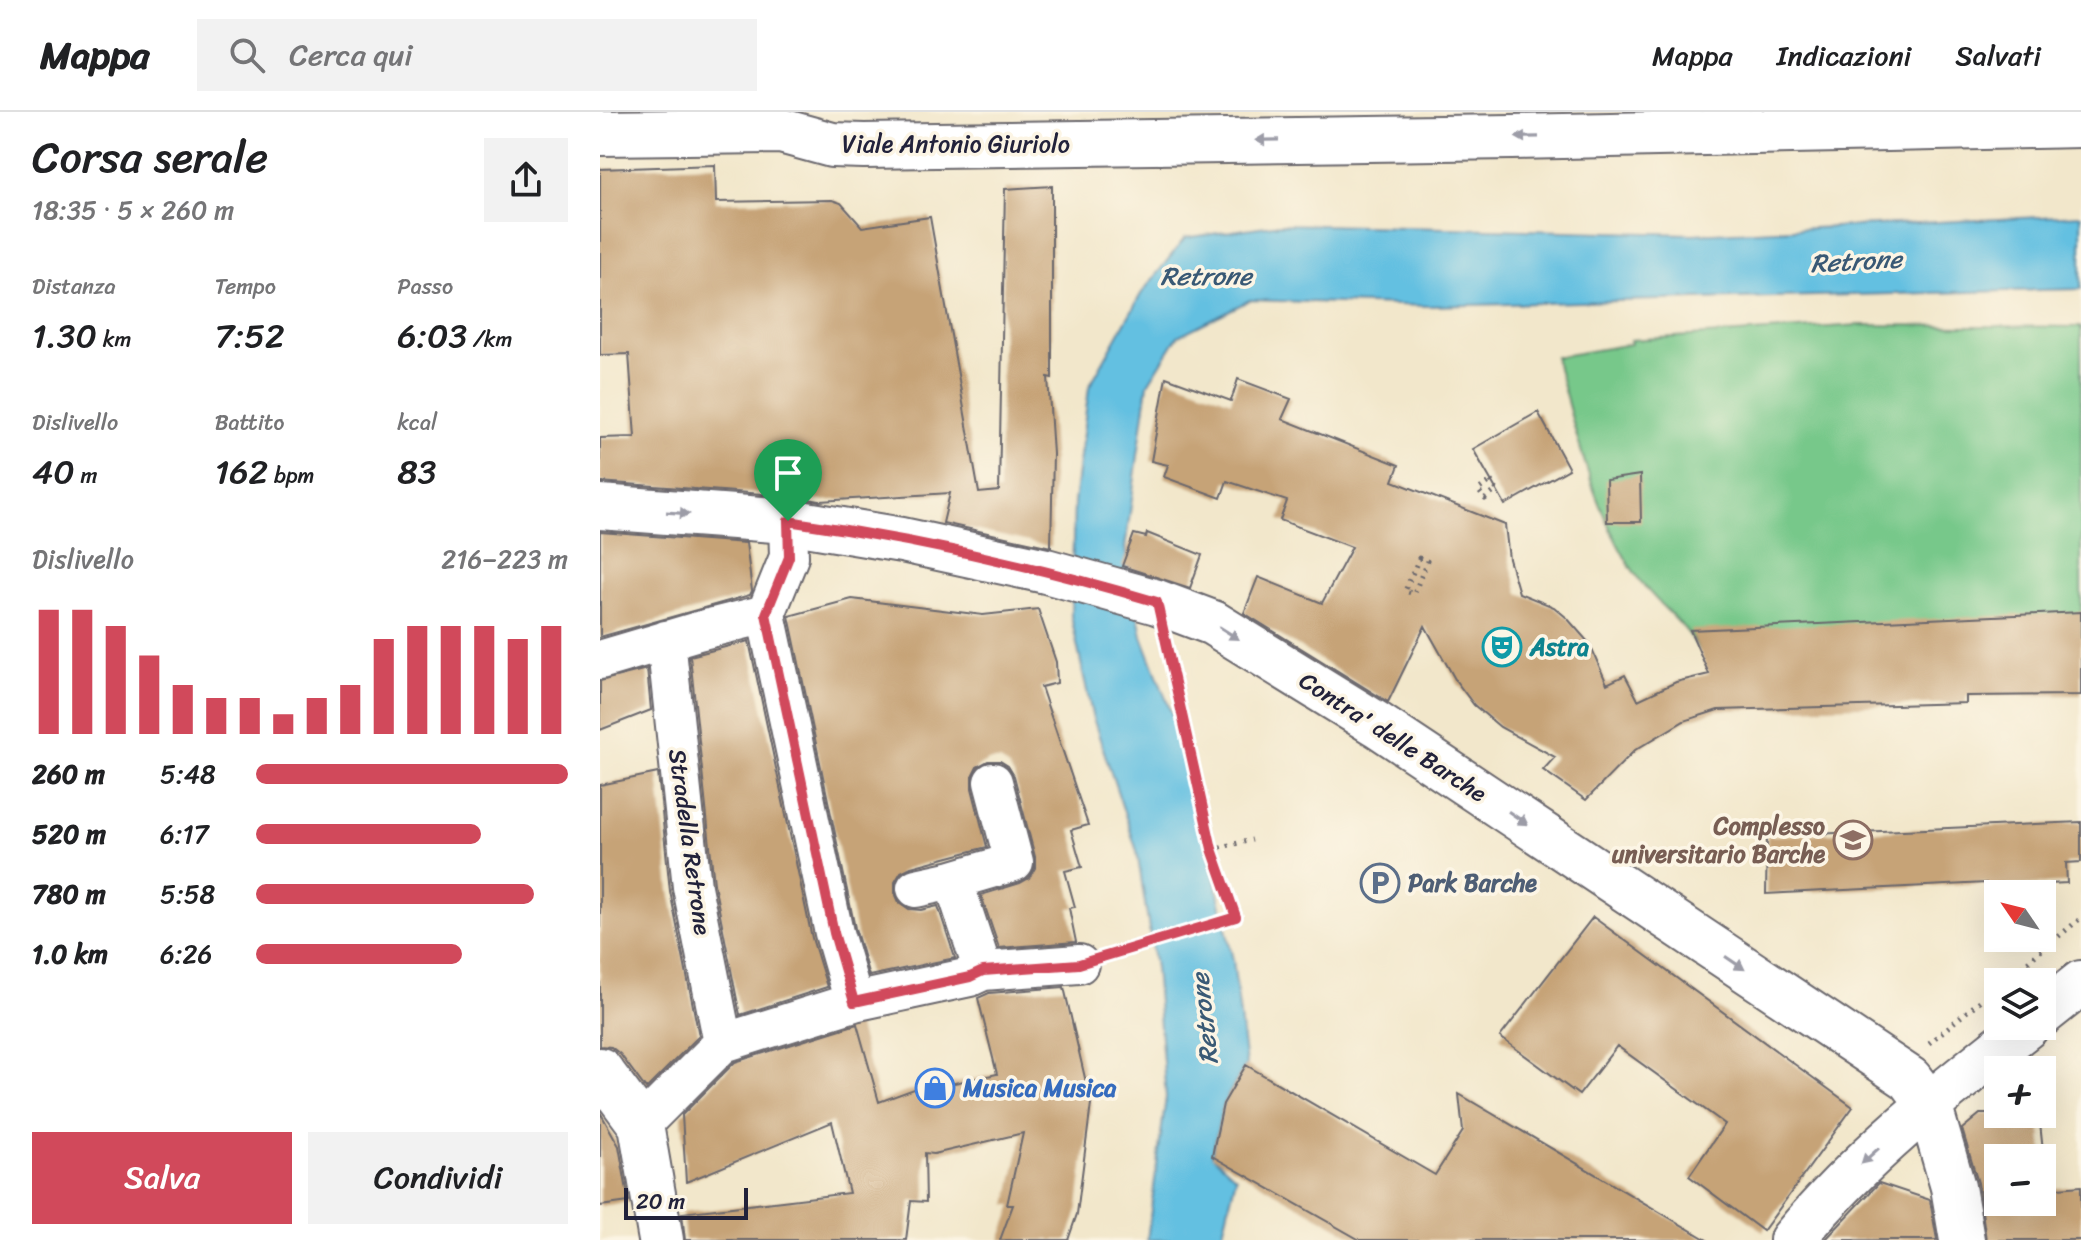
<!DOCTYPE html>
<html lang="it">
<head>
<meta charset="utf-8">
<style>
	:root { --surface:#fff; --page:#f2f2f2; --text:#202124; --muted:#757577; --line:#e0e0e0; --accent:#d1495b }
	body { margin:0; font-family:Sriracha,sans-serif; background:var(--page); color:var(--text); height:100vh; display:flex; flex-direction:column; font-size:30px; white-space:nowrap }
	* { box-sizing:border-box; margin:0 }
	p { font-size:26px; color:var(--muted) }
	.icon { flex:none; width:44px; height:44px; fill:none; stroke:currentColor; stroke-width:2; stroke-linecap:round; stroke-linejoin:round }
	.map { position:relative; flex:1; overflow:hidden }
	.details { display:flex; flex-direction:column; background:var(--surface); width:600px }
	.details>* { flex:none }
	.needle { width:52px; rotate:305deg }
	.buttons { position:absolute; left:1384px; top:768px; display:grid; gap:16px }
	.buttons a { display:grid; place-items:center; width:72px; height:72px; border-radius:0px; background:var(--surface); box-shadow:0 8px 32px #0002; font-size:40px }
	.scale { position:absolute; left:24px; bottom:20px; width:124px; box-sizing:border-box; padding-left:8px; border:4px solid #22223b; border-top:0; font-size:22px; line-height:28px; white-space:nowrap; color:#22223b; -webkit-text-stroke:6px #fcf5e5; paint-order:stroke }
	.pin { position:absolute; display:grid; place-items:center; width:68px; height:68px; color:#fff; margin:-82px -34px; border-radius:50% 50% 50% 0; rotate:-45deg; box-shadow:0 0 8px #0007 }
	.pin .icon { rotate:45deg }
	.round { display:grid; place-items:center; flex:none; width:84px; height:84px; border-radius:0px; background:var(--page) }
	.summary { display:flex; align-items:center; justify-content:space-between; height:136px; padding:0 32px }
	h1 { font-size:44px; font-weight:600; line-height:60px }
	.stats { display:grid; grid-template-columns:repeat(3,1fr); gap:12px; height:136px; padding:8px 32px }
	.stats div { display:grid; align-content:center }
	.stats b { font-size:34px; font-weight:600 }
	.stats small { font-size:22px; font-weight:400 }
	.stats p { font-size:22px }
	.chart { height:224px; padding:16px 32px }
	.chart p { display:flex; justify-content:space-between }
	.chart svg { width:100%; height:144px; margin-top:8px; stroke:var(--accent); stroke-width:6 }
	.primary-button { display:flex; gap:16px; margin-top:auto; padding:16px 32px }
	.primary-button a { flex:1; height:92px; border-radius:0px; background:var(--accent); color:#fff; font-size:32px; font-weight:600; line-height:92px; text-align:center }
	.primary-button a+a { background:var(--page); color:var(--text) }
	ul { padding:0 32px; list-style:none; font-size:26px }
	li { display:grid; grid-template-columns:128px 96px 1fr; align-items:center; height:60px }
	li i { height:20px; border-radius:10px; background:var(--accent) }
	header { display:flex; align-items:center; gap:48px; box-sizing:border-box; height:112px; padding:0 40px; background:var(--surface); border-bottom:2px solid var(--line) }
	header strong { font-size:38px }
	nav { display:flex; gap:44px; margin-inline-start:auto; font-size:28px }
	.search { width:560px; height:72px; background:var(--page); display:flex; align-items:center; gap:20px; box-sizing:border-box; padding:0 28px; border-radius:0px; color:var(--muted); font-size:30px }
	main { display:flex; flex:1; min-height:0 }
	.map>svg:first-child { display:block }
</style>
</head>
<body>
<header>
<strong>Mappa</strong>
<div class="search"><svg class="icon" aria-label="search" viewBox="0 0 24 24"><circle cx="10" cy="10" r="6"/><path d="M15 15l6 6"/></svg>Cerca qui</div>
<nav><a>Mappa</a><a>Indicazioni</a><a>Salvati</a></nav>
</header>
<main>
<section class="details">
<div class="summary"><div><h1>Corsa serale</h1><p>18:35 · 5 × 260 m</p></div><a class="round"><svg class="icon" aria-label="share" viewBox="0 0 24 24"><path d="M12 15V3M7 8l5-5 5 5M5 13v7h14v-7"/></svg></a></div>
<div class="stats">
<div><p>Distanza</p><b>1.30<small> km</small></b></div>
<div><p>Tempo</p><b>7:52</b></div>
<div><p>Passo</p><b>6:03<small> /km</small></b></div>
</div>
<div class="stats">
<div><p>Dislivello</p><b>40<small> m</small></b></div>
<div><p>Battito</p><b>162<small> bpm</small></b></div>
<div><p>kcal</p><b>83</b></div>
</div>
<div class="chart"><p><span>Dislivello</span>216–223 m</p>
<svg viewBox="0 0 160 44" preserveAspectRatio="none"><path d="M5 44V6M15 44V6M25 44V11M35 44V20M45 44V29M55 44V33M65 44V33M75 44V38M85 44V33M95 44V29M105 44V15M115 44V11M125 44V11M135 44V11M145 44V15M155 44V11"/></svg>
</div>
<ul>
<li><b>260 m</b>5:48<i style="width:100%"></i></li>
<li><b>520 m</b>6:17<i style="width:72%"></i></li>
<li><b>780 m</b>5:58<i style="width:89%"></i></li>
<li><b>1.0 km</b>6:26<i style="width:66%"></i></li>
</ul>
<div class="primary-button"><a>Salva</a><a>Condividi</a></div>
</section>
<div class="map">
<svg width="1481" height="1128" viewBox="0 0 1481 1128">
	<rect width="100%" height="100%" fill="#fcf5e5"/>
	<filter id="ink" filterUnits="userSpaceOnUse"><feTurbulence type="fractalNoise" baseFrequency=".0125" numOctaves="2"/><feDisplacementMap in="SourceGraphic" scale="16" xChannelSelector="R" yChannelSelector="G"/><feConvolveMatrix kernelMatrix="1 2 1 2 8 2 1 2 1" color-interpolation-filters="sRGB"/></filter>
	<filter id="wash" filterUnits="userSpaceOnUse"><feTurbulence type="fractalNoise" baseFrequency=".006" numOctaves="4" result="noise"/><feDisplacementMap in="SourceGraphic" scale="32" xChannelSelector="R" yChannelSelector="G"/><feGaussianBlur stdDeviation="1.8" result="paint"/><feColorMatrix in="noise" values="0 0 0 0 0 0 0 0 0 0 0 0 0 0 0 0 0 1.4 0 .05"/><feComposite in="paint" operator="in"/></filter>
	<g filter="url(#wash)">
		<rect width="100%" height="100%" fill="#f2e7cb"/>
		<path fill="#77c88a" stroke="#4c7562" stroke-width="2" d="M1260,213L1481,215V524L1099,538C1084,509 1054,491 1036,463C992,397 976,320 955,245L1031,232L1030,228Z"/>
		<path fill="#63c0e1" stroke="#42718e" stroke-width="2" d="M1481,103V177L828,194L650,188L578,224L548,272L525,436L542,524L587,642L633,848L646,953L623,992L612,1043L636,1065L621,1128H547L566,985L555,856L537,739L492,603L471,504L474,390L489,275L541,182L585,126L680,112L1092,122Z"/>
		<g id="blocks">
			<path fill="#c6a377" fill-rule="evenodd" d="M115,53L116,90L232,88L241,91L262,115L330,105L379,381L399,379L405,77L452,74V266L448,265L453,342L451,435L343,411L350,381L220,389L190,384L0,370V326L35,325L29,242L0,243V57Z
				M566,265L631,289L638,267L691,287L682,307L799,353L793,369L905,413L909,447L919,481L954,495L967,506L989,531L1007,572L1025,563L1038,588L1076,570L1109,562L1090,518L1481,500V583L1366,584V591L1118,598L1084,609L1035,638L986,688L943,658L955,645L900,615L874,593L856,569L825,514L788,590L644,501L658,465L722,491L752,435L680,408L687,389L627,369L621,386L564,365L568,353L551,349Z
				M938,300L969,357L905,393L873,337Z
				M1040,363L1041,410H1007L1006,368Z
				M0,420L146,431L152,479L150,483L0,525Z
				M547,421L602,443L590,476L522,454L534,422L546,425Z
				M252,487L383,503L438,497L456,550L457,571L441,575L488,713L471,718L482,755L465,759L475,795L469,796L476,830L399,836L381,783L420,771L429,766L435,756V745L414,664L408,654L400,649H388L377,655L372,665V676L387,735L311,755L301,760L295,770V781L299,790L309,797L321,798L338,794L355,846L269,864L255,816L189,504Z
				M149,529L212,826L227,875L140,903L114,772L90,544Z
				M47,557L51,598L0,618V569Z
				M58,661L70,779L99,924L46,977L20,942L11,935L0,934V673Z
				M1481,710V750L1466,751L1467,771L1386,775V771L1166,782L1167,724Z
				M993,805L1253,995L1163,1119L1089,1064L1125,1012L1017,934L979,983L900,925Z
				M464,875L491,992L477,1102L468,1128H400L413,1093H407L423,1021L334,1042L325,1041L326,1090L311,1089L306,1128H85L82,1101L249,1081L232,1010L86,1070L82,1003L135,950L257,912L279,990L325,973L326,977L397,962L378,886L389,881Z
				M646,953L835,1063L863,1019L859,982L1107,1128H760L612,1044L623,992Z
				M0,1000L19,1034L29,1090L0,1094Z
				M1380,1002H1439L1447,1077L1481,1074V1128H1386L1378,1071L1362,1017ZM1398,1046H1442V1090H1398Z
				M1279,1071L1330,1088L1337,1128H1225Z"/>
		</g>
	</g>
	<g filter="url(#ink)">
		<use href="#blocks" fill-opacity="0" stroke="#6b676d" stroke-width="2"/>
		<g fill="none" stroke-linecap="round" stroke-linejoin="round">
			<defs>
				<path id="pedestrian" d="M166,502L234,821L254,890
					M166,502L189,445L188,409
					M66,528L92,775L123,931
					M0,548L98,519L166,502
					M316,776L353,768
					M383,859L353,768L414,750L393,670
					M41,1013L123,931L254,890L370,865L383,859L479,852"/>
				<path id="minor" d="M0,395L188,409L302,428L446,459L557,490L613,511L778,613L1310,967L1329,992L1353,1075L1362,1128
					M1442,902L1481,871
					M0,958L41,1013L61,1128
					M1192,1128C1260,1045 1343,980 1427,914"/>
				<path id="tertiary" d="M0,21L181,19L232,33L264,34L912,25L1481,13"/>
			</defs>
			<use href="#pedestrian" stroke="#6b676d" stroke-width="42"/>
			<use href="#minor" stroke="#6b676d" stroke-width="48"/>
			<use href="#tertiary" stroke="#6b676d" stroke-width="48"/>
			<path stroke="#6b676d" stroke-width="5" stroke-dasharray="2 6" stroke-linecap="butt" d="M891,369L897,378L885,387L878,378Z
				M819,446L827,449L814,482L805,479Z
				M612,737L652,728
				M515,841L636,805L612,737L568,538
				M1403,870L1481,806
				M1329,931L1398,874"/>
			<use href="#pedestrian" stroke="#fff" stroke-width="38"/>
			<use href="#minor" stroke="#fff" stroke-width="44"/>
			<use href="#tertiary" stroke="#fff" stroke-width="44"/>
		</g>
		<defs><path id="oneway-solid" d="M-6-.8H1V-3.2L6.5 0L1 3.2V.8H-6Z" transform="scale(2)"/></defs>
		<g fill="#9c9ca7">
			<use href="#oneway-solid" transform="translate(927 25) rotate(179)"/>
			<use href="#oneway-solid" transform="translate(667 28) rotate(179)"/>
			<use href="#oneway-solid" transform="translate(78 401) rotate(4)"/>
			<use href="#oneway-solid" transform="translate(629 521) rotate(32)"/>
			<use href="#oneway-solid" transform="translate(918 706) rotate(34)"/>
			<use href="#oneway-solid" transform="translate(1135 851) rotate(34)"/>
			<use href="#oneway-solid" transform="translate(1270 1044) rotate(138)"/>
		</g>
	</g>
	<g fill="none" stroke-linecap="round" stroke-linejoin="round" filter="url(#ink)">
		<defs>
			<path id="route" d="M188,409C313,427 437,454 557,490L612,737L636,805L479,852L383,859L370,865L254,890L234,821L166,502L189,445Z"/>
		</defs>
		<use href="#route" stroke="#fff" stroke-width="16"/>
		<use href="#route" stroke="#d1495b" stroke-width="10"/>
	</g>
	<defs>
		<symbol id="theatre-ring" viewBox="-11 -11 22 22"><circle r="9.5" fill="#fcf5e5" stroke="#0f9aa8" stroke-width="1.5"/><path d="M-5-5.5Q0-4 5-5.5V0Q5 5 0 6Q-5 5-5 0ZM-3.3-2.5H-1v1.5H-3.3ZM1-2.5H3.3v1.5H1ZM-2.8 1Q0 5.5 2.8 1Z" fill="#0f9aa8"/></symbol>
		<symbol id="university-ring" viewBox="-11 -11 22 22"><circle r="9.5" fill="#fcf5e5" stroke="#8d6e63" stroke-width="1.5"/><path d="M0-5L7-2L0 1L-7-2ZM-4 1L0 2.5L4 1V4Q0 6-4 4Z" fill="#8d6e63"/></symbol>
		<symbol id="parking-ring" viewBox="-11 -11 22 22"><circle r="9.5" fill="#fcf5e5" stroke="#5c6f8a" stroke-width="1.5"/><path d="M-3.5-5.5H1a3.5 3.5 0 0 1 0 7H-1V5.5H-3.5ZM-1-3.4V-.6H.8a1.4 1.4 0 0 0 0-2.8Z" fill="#5c6f8a"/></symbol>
		<symbol id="shop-ring" viewBox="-11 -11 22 22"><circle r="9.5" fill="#fcf5e5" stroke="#3f7fe0" stroke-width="1.5"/><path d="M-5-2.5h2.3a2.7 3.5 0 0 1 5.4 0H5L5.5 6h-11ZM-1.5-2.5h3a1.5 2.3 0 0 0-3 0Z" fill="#3f7fe0"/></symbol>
	</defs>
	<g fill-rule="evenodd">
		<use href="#theatre-ring" x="880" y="513" width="44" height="44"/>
		<use href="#university-ring" x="1231" y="706" width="44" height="44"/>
		<use href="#parking-ring" x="758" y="749" width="44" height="44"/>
		<use href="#shop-ring" x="313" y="954" width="44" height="44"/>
	</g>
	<g text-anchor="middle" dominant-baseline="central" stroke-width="7" stroke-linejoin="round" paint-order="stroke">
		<g font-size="24" fill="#22223b" stroke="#fcf5e5">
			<text x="356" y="32">Viale Antonio Giuriolo</text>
			<text transform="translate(793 625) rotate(33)">Contra' delle Barche</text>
			<text transform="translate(90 730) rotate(82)">Stradella Retrone</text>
		</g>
		<g font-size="24" font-weight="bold" fill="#0d838f" stroke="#fcf5e5" text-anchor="start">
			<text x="930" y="535">Astra</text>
		</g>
		<g font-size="24" font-weight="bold" fill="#785e54" stroke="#fcf5e5" text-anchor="end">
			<text x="1225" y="714">Complesso<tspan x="1225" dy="28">universitario Barche</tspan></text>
		</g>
		<g font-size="24" font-weight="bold" fill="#4e5e75" stroke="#fcf5e5" text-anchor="start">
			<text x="808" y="771">Park Barche</text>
		</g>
		<g font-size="24" font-weight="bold" fill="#366cbe" stroke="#fcf5e5" text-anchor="start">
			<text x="363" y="976">Musica Musica</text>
		</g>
		<g font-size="26" font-style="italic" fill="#395975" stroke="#fcf5e5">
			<text transform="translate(1256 149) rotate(-3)">Retrone</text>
			<text x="606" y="164">Retrone</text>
			<text transform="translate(604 907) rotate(-96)">Retrone</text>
		</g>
	</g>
</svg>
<div class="buttons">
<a><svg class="needle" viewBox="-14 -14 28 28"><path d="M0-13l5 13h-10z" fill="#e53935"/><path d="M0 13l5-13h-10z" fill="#757577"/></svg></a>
<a><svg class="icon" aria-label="layers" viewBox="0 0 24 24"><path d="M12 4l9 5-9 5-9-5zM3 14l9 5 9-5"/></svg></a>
<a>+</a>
<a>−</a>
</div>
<div class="scale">20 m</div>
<div class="pin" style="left:188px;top:409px;background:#1e9e55"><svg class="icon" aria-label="arrive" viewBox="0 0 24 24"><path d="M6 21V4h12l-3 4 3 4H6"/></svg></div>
</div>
</main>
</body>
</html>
